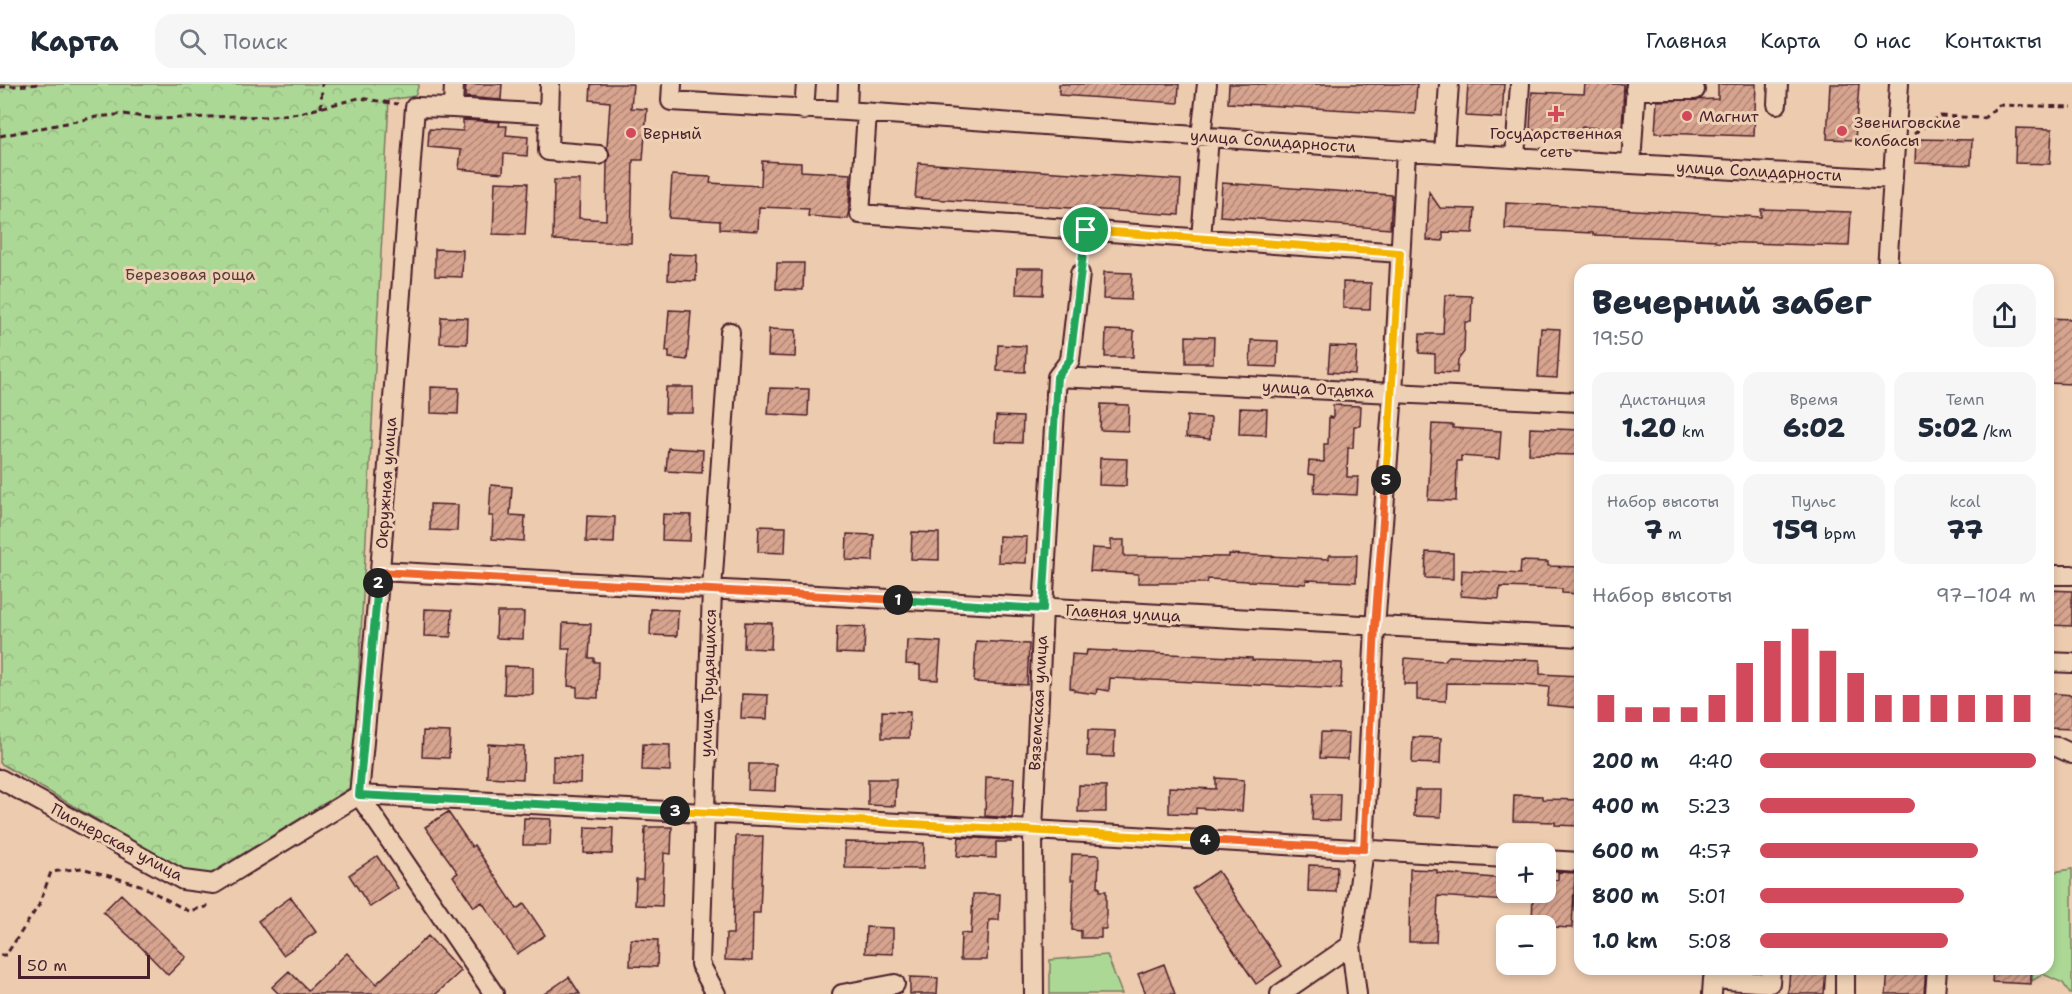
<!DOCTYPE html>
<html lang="ru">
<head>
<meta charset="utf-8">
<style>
	:root { --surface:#fff; --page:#f6f6f7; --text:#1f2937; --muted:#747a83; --line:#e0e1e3; --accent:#d1495b }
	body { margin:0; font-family:"Shantell Sans",sans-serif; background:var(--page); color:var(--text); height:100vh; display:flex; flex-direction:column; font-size:22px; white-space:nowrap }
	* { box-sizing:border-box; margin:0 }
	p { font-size:20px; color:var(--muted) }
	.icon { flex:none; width:33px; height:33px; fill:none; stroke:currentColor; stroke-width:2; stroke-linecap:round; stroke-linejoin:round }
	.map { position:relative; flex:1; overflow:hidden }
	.drawer { position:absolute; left:1574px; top:180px; width:480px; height:711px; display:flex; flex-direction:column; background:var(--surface); border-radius:18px; box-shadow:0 3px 9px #0003 }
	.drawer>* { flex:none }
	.tools { position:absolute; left:1496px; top:759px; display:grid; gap:12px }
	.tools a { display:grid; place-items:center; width:60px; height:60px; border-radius:12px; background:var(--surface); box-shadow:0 3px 9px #0003; font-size:30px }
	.scale { position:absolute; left:18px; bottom:15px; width:132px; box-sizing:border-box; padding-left:6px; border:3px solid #4a1f2b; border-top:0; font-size:16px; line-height:21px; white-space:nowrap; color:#4a1f2b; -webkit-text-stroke:4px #eed1b4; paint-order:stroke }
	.pin { position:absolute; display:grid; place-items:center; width:51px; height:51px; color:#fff; margin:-26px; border:3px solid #fff; border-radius:50%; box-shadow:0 2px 6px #0007 }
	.km { position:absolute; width:30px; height:30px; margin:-15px; border-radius:50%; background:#222; color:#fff; font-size:16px; line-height:30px; text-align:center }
	.round { display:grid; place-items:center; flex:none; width:63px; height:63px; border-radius:18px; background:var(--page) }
	.overview { display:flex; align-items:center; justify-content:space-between; height:102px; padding:0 18px }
	h1 { font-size:33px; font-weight:800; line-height:45px }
	.figures { display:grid; grid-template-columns:repeat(3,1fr); gap:9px; height:102px; padding:6px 18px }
	.figures div { display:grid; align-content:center; border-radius:15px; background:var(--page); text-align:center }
	.figures b { font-size:26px; font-weight:800 }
	.figures small { font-size:16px; font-weight:400 }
	.figures p { font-size:16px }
	.chart { height:168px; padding:12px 18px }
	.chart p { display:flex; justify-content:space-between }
	.chart svg { width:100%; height:108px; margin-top:6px; stroke:var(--accent); stroke-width:6 }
	ul { padding:0 18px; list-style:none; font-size:20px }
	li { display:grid; grid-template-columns:96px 72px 1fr; align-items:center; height:45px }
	li i { height:15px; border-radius:8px; background:var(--accent) }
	header { display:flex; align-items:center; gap:36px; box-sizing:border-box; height:84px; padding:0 30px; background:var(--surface); border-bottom:2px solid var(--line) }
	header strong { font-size:28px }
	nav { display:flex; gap:33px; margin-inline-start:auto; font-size:21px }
	.search { width:420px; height:54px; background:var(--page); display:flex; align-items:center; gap:15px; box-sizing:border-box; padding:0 21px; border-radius:18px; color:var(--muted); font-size:22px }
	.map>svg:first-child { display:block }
</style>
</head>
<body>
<header>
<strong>Карта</strong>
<div class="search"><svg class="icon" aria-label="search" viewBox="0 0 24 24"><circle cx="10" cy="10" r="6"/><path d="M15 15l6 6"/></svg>Поиск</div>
<nav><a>Главная</a><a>Карта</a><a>О нас</a><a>Контакты</a></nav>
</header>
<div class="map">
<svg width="2072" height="910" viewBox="0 0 2072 910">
	<defs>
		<pattern id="forest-crowns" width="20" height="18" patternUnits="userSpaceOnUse" patternTransform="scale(1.5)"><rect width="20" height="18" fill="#acd896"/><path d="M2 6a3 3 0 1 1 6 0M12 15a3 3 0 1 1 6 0" fill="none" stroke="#96b981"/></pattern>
		<pattern id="building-hatch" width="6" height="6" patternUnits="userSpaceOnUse" patternTransform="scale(1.5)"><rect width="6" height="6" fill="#d7a48f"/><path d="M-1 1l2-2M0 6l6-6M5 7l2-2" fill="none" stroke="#b08575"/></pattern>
	</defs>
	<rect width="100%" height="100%" fill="#edcbaf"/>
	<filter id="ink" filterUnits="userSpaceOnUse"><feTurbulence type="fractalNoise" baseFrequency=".0167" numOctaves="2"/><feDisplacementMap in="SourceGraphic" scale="12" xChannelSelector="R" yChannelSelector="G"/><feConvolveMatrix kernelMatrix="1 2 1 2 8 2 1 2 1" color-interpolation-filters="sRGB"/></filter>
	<g filter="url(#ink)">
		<path fill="url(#forest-crowns)" stroke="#7b7c60" stroke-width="1.5" d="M0,0H419L415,12L389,16L353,702L200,796L0,679Z"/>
		<path fill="#acd896" stroke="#7b7c60" stroke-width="1.5" d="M2072,785V910H2070L2063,899L2043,890L2032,897L2033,885H2048V789Z
			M1107,871L1122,910H1050V876Z"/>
		<path fill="url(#building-hatch)" stroke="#4a1f2b" stroke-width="1.5" d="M466,0H502L501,16L465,13Z
			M591,0H633L631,24L647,25L643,76H633L631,159L553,156L554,96H580L579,134L606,136L607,79L610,71L607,63L610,18L590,16Z
			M1059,0H1179L1178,19L1059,11Z
			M1229,0H1417L1415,30L1228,19Z
			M1468,0H1504L1502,34L1466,32Z
			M1585,0H1624L1622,45L1582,43L1578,48L1530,46L1532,8L1584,10Z
			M1718,0H1756L1754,52L1655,49L1657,17L1718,15Z
			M1830,0H1859L1855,56L1827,55Z
			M463,36L500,38L499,42H507L506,51L528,53L527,72L504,70L503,89L459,85L461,66L428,63L429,45L463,47Z
			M2016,44L2052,45L2050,80L2015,79Z
			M1916,55L1972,56L1971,81L1915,79Z
			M762,77L801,79V87L851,90L848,135L808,132L809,125L759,123L758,147L720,145V137L669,134L672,91L711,93L710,99L761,102Z
			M918,79L1181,96L1179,131L915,114Z
			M495,98L528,99L525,151L493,150Z
			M1222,99L1392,111L1390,145L1220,132Z
			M1429,108L1440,124L1475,125L1473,149L1443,148V157L1427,156Z
			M1506,119L1761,133V125L1851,128L1849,162L1715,158V156L1676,154L1593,151V149L1505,145Z
			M435,165L463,166L462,193L435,192Z
			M669,170L697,171L696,197L668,196Z
			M777,179H804L803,206L776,205Z
			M1017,184H1044L1043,211L1016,210Z
			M1104,188L1132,189L1131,216L1103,215Z
			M1343,198L1371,199L1370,225L1343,224Z
			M1445,211L1472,212L1471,238H1465L1464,268L1458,276L1457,289L1435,288V270L1419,269L1420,250H1443Z
			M669,226L691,227L687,276L669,274V267H666Z
			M441,233L468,234L467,260L440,259Z
			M2048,234L2072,235V300L2048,299Z
			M1541,244L1560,245L1557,294L1538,293Z
			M769,245L796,246L795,273L768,272Z
			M1106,246L1134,247L1133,273H1105Z
			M1186,252L1214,253L1213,279H1186Z
			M1251,256L1278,257L1277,283L1250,282Z
			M998,261L1026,262L1025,288L997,287Z
			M1330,262L1357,263L1355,290L1328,288Z
			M431,303L459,304L458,330L431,329Z
			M666,303H693V329H665Z
			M770,304L809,305L808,332L768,330Z
			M1101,320L1129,321L1128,347L1100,346Z
			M1333,321L1361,322L1360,342H1354L1353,364H1348L1347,393H1358L1357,411L1314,409L1315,391L1308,390L1309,377L1324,378V360H1328L1329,333L1333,334Z
			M1240,324L1267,325L1266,351L1239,350Z
			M996,332L1023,333L1022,359L995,358Z
			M1187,332L1211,334L1210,355L1186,353Z
			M1432,340L1453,341V344L1501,347L1499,375L1461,372V377H1457L1456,417L1428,416Z
			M1530,344L1580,346V371L1529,370Z
			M668,364L703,366L702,389L666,387Z
			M1100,374L1127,375L1126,402L1099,401Z
			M491,401L512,403L510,431L525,432L524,457L492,455L493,432H489Z
			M430,420L458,421L457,447L430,446Z
			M663,430L691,431L690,457L662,456Z
			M587,432L615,433L614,459L586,458Z
			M759,442L786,443L785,469L758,468Z
			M912,448L939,449V476L911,475Z
			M847,450L874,451L873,477L846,476Z
			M999,452L1027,453L1026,479L998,478Z
			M1111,456H1124V472L1229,473V470L1329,475V471H1357L1356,498L1306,496V500L1208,495L1207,499H1138V490L1090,487L1092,464L1111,465Z
			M1426,468L1453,469V495L1425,494Z
			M1521,477L1548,478V482L1580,483V510L1562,509V505L1500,503L1499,515L1461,512L1462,486L1520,490Z
			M2048,506L2072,507V542L2048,541Z
			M425,525L452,526L451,553L424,552Z
			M651,525L678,526L677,552L650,551Z
			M497,528H524L523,555L496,554Z
			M745,538L772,539L771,565L744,564Z
			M563,539L591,540L589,574H594V578H599L598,614L577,613V603L568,602L570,565H562Z
			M837,542L865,543L864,570L836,569Z
			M907,556L941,558L938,596L920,595V581L906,580Z
			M976,557L1029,560L1027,601L974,598Z
			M1087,566L1252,574V576L1342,579L1341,605L1110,594L1109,607L1097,605L1096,610L1074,607V605L1070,604L1072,570L1086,571Z
			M1449,572L1540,576V590L1580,592V624L1547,621L1549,603L1512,600L1447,599L1446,617L1417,616V600H1404L1405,574L1444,577Z
			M505,582L533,583V611L504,610Z
			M2048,609L2072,611V645L2048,644Z
			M742,610L768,611L767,635L741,634Z
			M882,627L910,628L909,654H882Z
			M1088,646L1115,647L1114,673L1087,672Z
			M423,647L450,648L449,674L422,673Z
			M1321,648L1349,649L1348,675L1320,674Z
			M1413,653L1441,654L1440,680L1412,679Z
			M488,660L524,662L523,695L487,693Z
			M643,660L670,661V687L642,686Z
			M553,672L581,673L580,699L553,698Z
			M749,680H776L775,707L748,706Z
			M986,693L1014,694L1012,734L985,732Z
			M1216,694L1244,696L1242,727L1196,724V730L1169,729V703L1216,705Z
			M868,695H896L895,722L868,721Z
			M1079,701L1106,702V728H1078Z
			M1415,706H1442L1441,733L1414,732Z
			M1313,710H1340L1339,737L1312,736Z
			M1514,711L1542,712V715L1580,716V742L1555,741V738L1513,737Z
			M448,728L472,763L474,761L517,825L524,820L545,851L517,870L482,818L474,823L453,792L458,789L425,743Z
			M524,734L551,735L550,761H523Z
			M585,743L613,744L612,770L584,769Z
			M645,743H672L671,770L664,769L662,822L635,821L636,795H643Z
			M736,752H763L760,829H753L752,877L725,876L726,850H733Z
			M959,753L1011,756V758H996V774L957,772Z
			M845,758L924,759L923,785L845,784Z
			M1072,770L1099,771L1098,804H1100V807H1106V845H1101V854H1081V847L1072,846L1074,796H1071Z
			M377,772L398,804L370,823L349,791Z
			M1309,781L1337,782L1336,808L1308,807Z
			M1410,785L1437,786V789L1506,795V817L1438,812L1436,858H1409Z
			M1218,787L1282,882L1256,900L1192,805Z
			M1558,788L1575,789L1572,844L1532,842L1533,808H1545V801H1549V795L1558,796Z
			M121,810L186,873L168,891L141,863L103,828Z
			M973,810H1000L999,836H989L987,876H960L961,849L971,850Z
			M291,813L316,848L283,871L258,837Z
			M866,843L893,844V870L865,869Z
			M428,852L461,887L436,910H279L272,903L289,887L308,906L347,869L376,900Z
			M631,855L658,856L657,883L630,882Z
			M1164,880L1175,910H1146L1138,890Z
			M1790,885H1826L1824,910H1788Z
			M1888,885H1926L1924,910H1886Z
			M1993,885H2031V900L1992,898Z
			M569,893L580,910H544Z
			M910,893L938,894L937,910H910Z"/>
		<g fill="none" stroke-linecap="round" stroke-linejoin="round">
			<defs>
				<path id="minor" d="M454,0L453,24L415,23L380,487L359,711L494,910
					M550,0L548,67L599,71
					M672,0L671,17L847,27L1406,67L1893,95
					M1635,6H1695
					M1777,20L1778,0
					M453,24L549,30
					M804,26L806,0
					M847,27L848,0
					M867,29L860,130L1400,169
					M1201,52L1207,0
					M1444,69L1449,0
					M1515,73L1520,0
					M1631,80L1636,0
					M1201,155L1209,53
					M1887,186L1899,0
					M1057,293L1580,318
					M380,487L1580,553
					M2048,491H2072
					M2048,578L2072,579
					M2048,662L2057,663L2072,670
					M0,695L183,796L214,800L359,711
					M359,711L1033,746L1506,774
					M1545,776L1580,778
					M716,910L700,880L712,505L730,248
					M842,910L895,900
					M1034,910L1033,746L1043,525L1057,293L1070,276L1080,190
					M1280,910L1351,861
					M1357,910L1351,861L1364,765L1375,543L1393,309L1406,67
					M1712,910L1713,895L1770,899L1771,885
					M1845,910V885
					M1935,910L1937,885"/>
			</defs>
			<use href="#minor" stroke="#4a1f2b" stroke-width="22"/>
			<path stroke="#4a1f2b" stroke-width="3" stroke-dasharray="6 4.5" stroke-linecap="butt" d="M0,3L42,0
				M321,24L322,0
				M1914,50L1939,32L1984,34L1999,21L2072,23
				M0,52L97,33L124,30L157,35L236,32L264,33L300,29L359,14L398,20
				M0,871H6L39,821L51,788L82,784L140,801L188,827L206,823L210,818"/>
			<use href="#minor" stroke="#eed1b4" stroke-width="18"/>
		</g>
	</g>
	<g fill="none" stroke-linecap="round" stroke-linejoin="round" filter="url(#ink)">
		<defs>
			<path id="split-1" d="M898,516L1043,525L1057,293L1070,276L1086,146"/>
			<path id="split-2" d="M378,499L380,488L898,516"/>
			<path id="split-3" d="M378,499L359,711L675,727"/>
			<path id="split-4" d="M675,727L1205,756"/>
			<path id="split-5" d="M1205,756L1364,765L1375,543L1386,396"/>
			<path id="split-6" d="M1086,146L1400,169L1386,396"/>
		</defs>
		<use href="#split-1" stroke="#fff" stroke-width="12"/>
		<use href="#split-2" stroke="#fff" stroke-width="12"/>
		<use href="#split-3" stroke="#fff" stroke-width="12"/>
		<use href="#split-4" stroke="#fff" stroke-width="12"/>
		<use href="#split-5" stroke="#fff" stroke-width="12"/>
		<use href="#split-6" stroke="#fff" stroke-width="12"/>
		<use href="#split-1" stroke="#22a559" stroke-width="8"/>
		<use href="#split-2" stroke="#f0652b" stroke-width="8"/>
		<use href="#split-3" stroke="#22a559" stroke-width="8"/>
		<use href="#split-4" stroke="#f5b400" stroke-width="8"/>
		<use href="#split-5" stroke="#f0652b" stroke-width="8"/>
		<use href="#split-6" stroke="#f5b400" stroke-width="8"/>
	</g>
	<g fill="#d1495b" stroke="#eed1b4" stroke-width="2">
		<path d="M1553 21h6v6h6v6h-6v6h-6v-6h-6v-6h6z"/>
		<circle cx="1687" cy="32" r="6"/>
		<circle cx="1842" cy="47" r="6"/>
		<circle cx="631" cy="49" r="6"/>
	</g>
	<g text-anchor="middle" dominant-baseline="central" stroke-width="6" stroke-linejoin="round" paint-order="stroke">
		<g font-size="16" fill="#4a1f2b" stroke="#eed1b4" text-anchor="start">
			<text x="1699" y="32">Магнит</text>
			<text x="1854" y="38">Звениговские<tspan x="1854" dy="18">колбасы</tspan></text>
			<text x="643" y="49">Верный</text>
			<text x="1556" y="49" text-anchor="middle">Государственная<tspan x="1556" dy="18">сеть</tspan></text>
		</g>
		<g font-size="16" fill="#4a1f2b" stroke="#eed1b4">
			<text transform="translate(1273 57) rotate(4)">улица Солидарности</text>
			<text transform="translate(1759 87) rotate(3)">улица Солидарности</text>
			<text transform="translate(1318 305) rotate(3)">улица Отдыха</text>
			<text transform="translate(386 399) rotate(-86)">Окружная улица</text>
			<text transform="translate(1123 529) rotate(3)">Главная улица</text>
			<text transform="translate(708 599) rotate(-88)">улица Трудящихся</text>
			<text transform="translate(1038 619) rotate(-87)">Вяземская улица</text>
			<text transform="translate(117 758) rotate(28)">Пионерская улица</text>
		</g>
		<g font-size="16" fill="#593b3b" stroke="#eed1b4">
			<text x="190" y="190">Березовая роща</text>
		</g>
	</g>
</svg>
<div class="tools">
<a>+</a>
<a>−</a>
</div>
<div class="scale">50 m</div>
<div class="pin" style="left:1086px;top:146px;background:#1e9e55"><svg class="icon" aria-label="arrive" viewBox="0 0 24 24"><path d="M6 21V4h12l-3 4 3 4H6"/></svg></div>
<b class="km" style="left:898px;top:516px">1</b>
<b class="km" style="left:378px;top:499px">2</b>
<b class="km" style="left:675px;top:727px">3</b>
<b class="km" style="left:1205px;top:756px">4</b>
<b class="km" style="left:1386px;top:396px">5</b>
<section class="drawer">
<div class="overview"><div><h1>Вечерний забег</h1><p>19:50</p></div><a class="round"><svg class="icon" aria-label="share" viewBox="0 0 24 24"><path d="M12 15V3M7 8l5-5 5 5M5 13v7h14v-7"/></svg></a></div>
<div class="figures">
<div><p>Дистанция</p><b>1.20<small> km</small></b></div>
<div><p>Время</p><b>6:02</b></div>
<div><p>Темп</p><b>5:02<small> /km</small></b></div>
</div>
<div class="figures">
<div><p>Набор высоты</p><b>7<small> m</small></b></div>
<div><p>Пульс</p><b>159<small> bpm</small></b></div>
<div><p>kcal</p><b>77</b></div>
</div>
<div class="chart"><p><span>Набор высоты</span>97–104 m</p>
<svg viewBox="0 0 160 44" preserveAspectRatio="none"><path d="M5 44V33M15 44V38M25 44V38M35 44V38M45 44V33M55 44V20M65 44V11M75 44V6M85 44V15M95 44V24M105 44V33M115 44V33M125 44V33M135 44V33M145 44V33M155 44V33"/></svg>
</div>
<ul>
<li><b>200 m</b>4:40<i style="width:100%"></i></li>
<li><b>400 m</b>5:23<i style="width:56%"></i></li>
<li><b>600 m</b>4:57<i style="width:79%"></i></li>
<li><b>800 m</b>5:01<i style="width:74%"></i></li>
<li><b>1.0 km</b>5:08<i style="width:68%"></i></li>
</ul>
</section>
</div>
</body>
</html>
